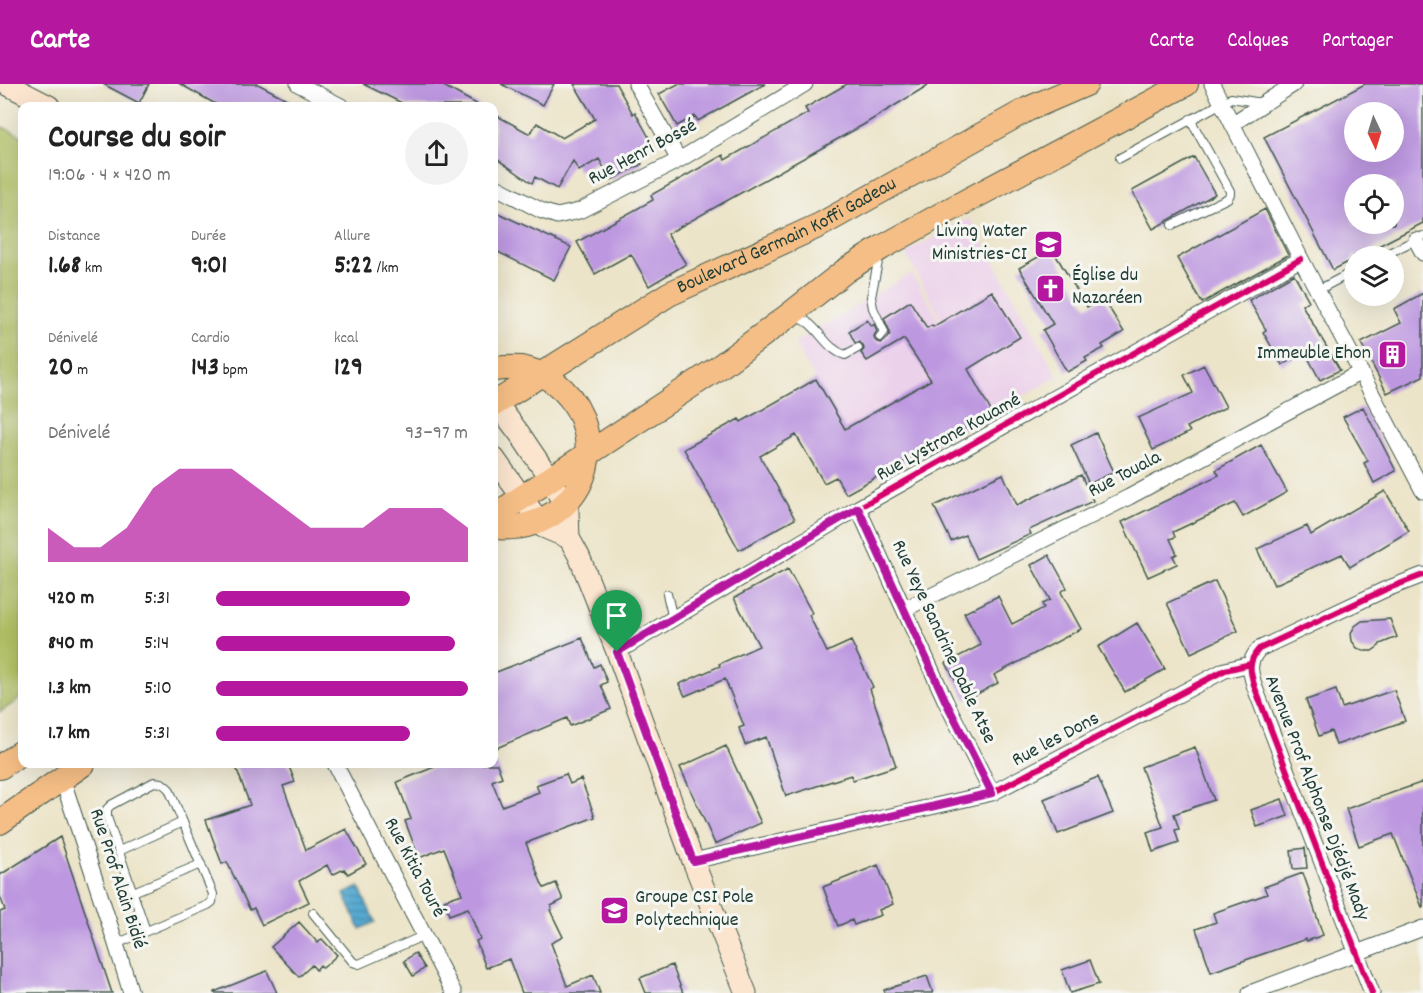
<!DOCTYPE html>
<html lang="fr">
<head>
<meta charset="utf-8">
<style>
	:root { --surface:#fff; --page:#f2f2f2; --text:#222; --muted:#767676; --accent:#b5179e }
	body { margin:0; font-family:Dekko,sans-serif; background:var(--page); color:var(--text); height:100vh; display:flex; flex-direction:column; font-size:22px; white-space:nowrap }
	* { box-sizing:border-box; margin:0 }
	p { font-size:20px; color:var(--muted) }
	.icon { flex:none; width:33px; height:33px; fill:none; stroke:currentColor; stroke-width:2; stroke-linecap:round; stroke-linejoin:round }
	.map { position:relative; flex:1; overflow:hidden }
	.details { position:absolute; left:18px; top:18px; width:480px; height:666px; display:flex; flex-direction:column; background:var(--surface); border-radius:12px; box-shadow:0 6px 24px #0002 }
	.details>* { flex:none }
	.needle { width:39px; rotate:176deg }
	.controls { position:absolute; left:1344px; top:18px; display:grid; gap:12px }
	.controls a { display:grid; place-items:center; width:60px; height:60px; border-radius:50%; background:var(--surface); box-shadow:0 6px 24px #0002; font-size:30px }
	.pin { position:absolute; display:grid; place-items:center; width:51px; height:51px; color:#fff; margin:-62px -26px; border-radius:50% 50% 50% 0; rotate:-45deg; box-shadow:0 0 6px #0007 }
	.pin .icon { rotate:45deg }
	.round { display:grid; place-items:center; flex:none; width:63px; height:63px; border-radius:32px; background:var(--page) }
	.summary { display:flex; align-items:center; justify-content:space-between; height:102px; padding:0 30px }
	h1 { font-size:33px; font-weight:700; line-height:45px }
	.stats { display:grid; grid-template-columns:repeat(3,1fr); gap:9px; height:102px; padding:6px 30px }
	.stats div { display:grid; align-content:center }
	.stats b { font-size:26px; font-weight:700 }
	.stats small { font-size:16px; font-weight:400 }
	.stats p { font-size:16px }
	.chart { height:168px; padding:12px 30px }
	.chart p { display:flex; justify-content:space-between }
	.chart svg { width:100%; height:108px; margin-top:6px; fill:var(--accent); opacity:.7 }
	ul { padding:0 30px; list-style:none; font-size:20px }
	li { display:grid; grid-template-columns:96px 72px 1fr; align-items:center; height:45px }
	li i { height:15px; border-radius:8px; background:var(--accent) }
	header { display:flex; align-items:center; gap:36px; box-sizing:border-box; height:84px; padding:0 30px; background:var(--accent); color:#fff }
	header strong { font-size:28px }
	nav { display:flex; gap:33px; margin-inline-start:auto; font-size:21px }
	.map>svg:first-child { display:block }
</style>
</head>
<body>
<header>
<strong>Carte</strong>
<nav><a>Carte</a><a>Calques</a><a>Partager</a></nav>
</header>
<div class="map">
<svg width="1423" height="909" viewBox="0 0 1423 909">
	<defs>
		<pattern id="water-rules" width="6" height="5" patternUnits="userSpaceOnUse" patternTransform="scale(1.5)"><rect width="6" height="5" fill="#56a9d1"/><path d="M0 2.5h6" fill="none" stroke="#478baa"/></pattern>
	</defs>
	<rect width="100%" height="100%" fill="#f6f6f2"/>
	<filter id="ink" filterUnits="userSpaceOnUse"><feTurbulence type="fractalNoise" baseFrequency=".0167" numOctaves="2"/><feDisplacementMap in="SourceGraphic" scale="12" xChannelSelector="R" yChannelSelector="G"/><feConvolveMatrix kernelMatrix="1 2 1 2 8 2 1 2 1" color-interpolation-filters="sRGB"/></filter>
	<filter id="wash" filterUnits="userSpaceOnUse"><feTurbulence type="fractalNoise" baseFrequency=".008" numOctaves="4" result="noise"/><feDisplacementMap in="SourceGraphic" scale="24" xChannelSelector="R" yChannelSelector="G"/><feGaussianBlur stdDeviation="1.35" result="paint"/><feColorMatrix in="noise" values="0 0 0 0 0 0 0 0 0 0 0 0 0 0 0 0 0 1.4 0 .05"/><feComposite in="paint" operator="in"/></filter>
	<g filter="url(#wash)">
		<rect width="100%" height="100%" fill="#ece4c8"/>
		<path fill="#ecd1ea" d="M970,134L1058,293L992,329L964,278L845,345L794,259L911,189L964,276L905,169Z"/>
		<path fill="#b0c063" stroke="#687e4c" stroke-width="1.5" d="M0,42L22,52V613L0,628Z"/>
		<path fill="url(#water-rules)" stroke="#3a7382" stroke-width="1.5" d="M359,803L375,838L360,845L344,810Z"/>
		<g id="blocks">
			<path fill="#bd98e0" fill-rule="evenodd" d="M103,0H149L139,19Z
				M180,0H258L300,22H219Z
				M363,0H440L480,22H408Z
				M501,0H554L543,21Z
				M574,0H616L633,30L635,28L652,59L635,68L642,80L611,96L599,75L579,87L573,77L557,105L535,93L532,99L494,73V30L530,50L537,39L562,54L595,35Z
				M678,0H765L698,37L695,32L677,42L659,10Z
				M847,0H930L863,41L667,150L686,180L649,202L631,170L595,190L577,158L653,116L651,111L723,71L725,76L808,29L805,24Z
				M1365,0H1423V139L1359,172H1354V175L1333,186L1264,53ZM1354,28H1394V68H1354ZM1354,100H1394V140H1354Z
				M1194,73L1215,110L1153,145L1132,107Z
				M1265,125L1288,171L1202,219L1177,174Z
				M498,129L571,163L554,196L494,166V138Z
				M1052,165L1087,223L1103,214L1124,248L1102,261L1104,264L1085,274L1087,277L1067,288L1043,246L1053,240L1019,184Z
				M1294,190L1309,217L1302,221L1340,286L1320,296L1305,268L1282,281L1263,248L1266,246L1249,216Z
				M992,207L1020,253L968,285L992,329L846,410L836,393L824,399L796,351L760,372L795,435L739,466L684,365L739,335L741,338L816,295L845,345L931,296L904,255L867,277L861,269L864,265L863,261L859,258L855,259L849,247L867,236L872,242L874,240L877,247L874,252L875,256L877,258L882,259L889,252L890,248L884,234L910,217L927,244L932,241L933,243Z
				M1423,209V292L1387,309L1361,259L1401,239L1394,225Z
				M1204,281L1226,323L1187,343L1190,348L1153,366L1138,334L1193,309L1184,291Z
				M1363,323L1396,387L1374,399L1364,379L1368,377L1343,333Z
				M1096,349L1114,388L1089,400L1071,361Z
				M1261,361L1287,408L1243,433L1235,419L1173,448L1175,453L1170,455L1177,470L1173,472L1177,480L1148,493L1122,438L1219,391L1216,386Z
				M1003,390L1017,421L1081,391L1093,417L1029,446L1031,450L976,475L965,451L951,457L934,422Z
				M1385,407L1409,447L1350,483L1342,470L1274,501L1257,465L1307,442L1311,451Z
				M1049,471L1067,504L1061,508L1081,545L994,591L998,599L966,616L946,579L981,561L964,529L998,512L1012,540L1044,524L1042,520L1050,516L1031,481Z
				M788,485L812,529L809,531L827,568L851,557L873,603L870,605L896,682L853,696L851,691L786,712L766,653L745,661L739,644L744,642L725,595L685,612L679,600L720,582L719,580L759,562L734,514Z
				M1215,497L1238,547L1191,569L1167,519Z
				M1390,535L1397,553L1380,560L1379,562L1372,567H1364L1357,564L1352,557L1351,549L1355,542L1362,537Z
				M1137,539L1165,585L1125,608L1098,563Z
				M582,554L594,583L600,580L607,598L601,601L611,625L570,642L567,634L494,665V589Z
				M1336,606L1342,624L1394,606L1405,637L1336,661L1331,647L1319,652L1306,616Z
				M726,662L761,739L715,760L680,683Z
				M1195,663L1214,716L1174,730L1179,745L1175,746L1179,759L1153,768L1147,748L1163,743L1141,683Z
				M247,680H288L295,698L283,702L306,766L346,745L366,780L348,790L344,785L332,791L327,781L299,797L309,818L262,841L254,824L250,826L227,778L222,780L206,736L250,721L236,683Z
				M442,680H497L502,693L492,697L502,722L539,708L536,701L566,690L570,700L581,695L595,733L526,759L542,801L544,804L556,799L563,816L551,822L552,825L550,826L563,853L551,859L567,902L593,891L600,909H522L509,875L486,884L476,857L480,855L468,824L449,831L444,816L462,810L444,764L419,774L405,737L411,735L397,698Z
				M1098,693L1113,729L1058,750L1044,715Z
				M1423,698V823H1422L1393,750L1359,762L1346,725Z
				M1282,715L1288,732L1257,743L1251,726Z
				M60,753L112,909H0V828L5,826L0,812V791Z
				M1305,764L1307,784L1293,785L1291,766Z
				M878,781L893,820L879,826L881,831L854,841L852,836L838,842L823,803Z
				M1303,789L1310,809H1309L1323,851L1307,857L1306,855L1211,888L1196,845L1216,838L1213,829L1267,810L1264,803Z
				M299,838L318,859L322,855L337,871L323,884L320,881L316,886L312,881L299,893L271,863Z
				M415,869L425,884L413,892L404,877Z
				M1090,876L1099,900L1070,909L1062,886Z
				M672,881L683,909H646L640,894Z
				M267,887L277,909H214V908Z
				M927,892L933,909H885L884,906Z"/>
		</g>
	</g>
	<g filter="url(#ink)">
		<use href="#blocks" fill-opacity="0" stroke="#3e564a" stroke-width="1.5"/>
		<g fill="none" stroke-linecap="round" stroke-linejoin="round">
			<defs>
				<path id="lane" d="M1120,74L1231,14L1262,19
					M1172,141L1228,114L1230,110V107L1190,35
					M1383,172L1423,152
					M879,173L871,213L873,224L884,248L880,253
					M1318,206L1354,187
					M796,233C817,237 824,265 845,271L858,264
					M667,510L673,535
					M119,767L183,738
					M133,808L201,780
					M313,829L353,878L359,880L425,851
					M116,860L208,821L212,818L213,810L169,705L162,699L154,698L111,721L107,725V733L146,847"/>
				<path id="street" d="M298,0L341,22
					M636,0L679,76
					M1212,0L1301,175L1423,407
					M1232,40L1294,0
					M494,102L542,127L557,132L579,127L679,76L805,0
					M1416,156L1423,169
					M858,424L946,618L992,709
					M905,525L1129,413L1361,288
					M617,568L858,424L1301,175
					M335,680L454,909
					M62,694L116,860L131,909
					M693,777L992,709L1225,586L1251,580
					M1250,909L1423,844
					M1372,909L1255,604C1250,588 1247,578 1259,565L1384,506L1423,491"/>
				<path id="secondary" d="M6,0L49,22
					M494,316L519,349L550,395L568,427L569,454L579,472L617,568L693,777L746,909
					M494,374L543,443L569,454"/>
				<g id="primary">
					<path d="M494,285C503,284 512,283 521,284C588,296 612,384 558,426C539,441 518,445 494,443"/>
					<path id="s1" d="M494,320L669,210L820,141L1028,25L1086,0"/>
					<path d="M494,432L718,284L788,232L845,187L881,164L944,129L1186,0"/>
					<path d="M0,683L22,668"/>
					<path d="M0,738L83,680"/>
				</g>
			</defs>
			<use href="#lane" stroke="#3e564a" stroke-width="10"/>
			<use href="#street" stroke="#3e564a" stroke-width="17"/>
			<use href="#secondary" stroke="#3e564a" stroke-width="23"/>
			<use href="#primary" stroke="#3e564a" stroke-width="26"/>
			<use href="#lane" stroke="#fff" stroke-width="8"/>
			<use href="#street" stroke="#fff" stroke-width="15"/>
			<use href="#secondary" stroke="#fbe5cf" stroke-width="21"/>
			<use href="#primary" stroke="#f5be86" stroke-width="24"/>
			<defs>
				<path id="cycleway" d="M617,568L858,424L1301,175
					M693,777L992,709L1225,586L1251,580
					M1372,909L1255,604C1250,588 1247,578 1259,565L1384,506L1423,491"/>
			</defs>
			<use href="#cycleway" stroke="#f6f6f2" stroke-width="10"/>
			<use href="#cycleway" stroke="#d6006c" stroke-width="6"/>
		</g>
	</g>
	<g fill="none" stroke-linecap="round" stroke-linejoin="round" filter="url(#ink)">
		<defs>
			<path id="route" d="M858,424L946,618L992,709L693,777L617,568Z"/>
		</defs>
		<use href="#route" stroke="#fff" stroke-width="12"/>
		<use href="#route" stroke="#b5179e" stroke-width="8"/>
	</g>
	<defs>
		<symbol id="school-square" viewBox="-11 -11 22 22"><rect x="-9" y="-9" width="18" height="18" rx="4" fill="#b5179e" stroke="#f6f6f2"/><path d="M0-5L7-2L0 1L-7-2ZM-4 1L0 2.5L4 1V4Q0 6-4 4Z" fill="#fff"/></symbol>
		<symbol id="church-square" viewBox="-11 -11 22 22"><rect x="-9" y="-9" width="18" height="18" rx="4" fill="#b5179e" stroke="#f6f6f2"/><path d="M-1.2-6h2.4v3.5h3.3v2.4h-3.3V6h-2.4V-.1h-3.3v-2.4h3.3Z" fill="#fff"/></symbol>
		<symbol id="building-square" viewBox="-11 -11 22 22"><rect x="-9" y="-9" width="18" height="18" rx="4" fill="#b5179e" stroke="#f6f6f2"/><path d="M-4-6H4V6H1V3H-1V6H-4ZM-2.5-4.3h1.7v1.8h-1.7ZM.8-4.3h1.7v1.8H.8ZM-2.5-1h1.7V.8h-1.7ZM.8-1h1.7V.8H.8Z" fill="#fff"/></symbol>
		<symbol id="university-square" viewBox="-11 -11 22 22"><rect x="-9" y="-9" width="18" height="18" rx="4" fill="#b5179e" stroke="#f6f6f2"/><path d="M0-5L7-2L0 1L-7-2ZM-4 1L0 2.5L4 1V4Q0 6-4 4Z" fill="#fff"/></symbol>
	</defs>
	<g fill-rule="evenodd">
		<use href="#school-square" x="1032" y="144" width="33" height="33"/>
		<use href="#church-square" x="1034" y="188" width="33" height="33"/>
		<use href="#building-square" x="1376" y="254" width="33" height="33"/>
		<use href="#university-square" x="598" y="810" width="33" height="33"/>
	</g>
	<g text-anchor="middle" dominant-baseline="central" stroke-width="6" stroke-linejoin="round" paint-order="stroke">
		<g font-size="20" fill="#1f3d34" stroke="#f6f6f2">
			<text transform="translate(643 69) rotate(-28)">Rue Henri Bossé</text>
			<text stroke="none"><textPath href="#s1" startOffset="338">Boulevard Germain Koffi Gadeau</textPath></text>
			<text transform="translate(949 354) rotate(-29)">Rue Lystrone Kouamé</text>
			<text transform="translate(1125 391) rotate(-28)">Rue Touala</text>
			<text transform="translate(943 558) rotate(65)">Rue Yeye Sandrine Dable Atse</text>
			<text transform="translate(1056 656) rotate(-28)">Rue les Dons</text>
			<text transform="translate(1316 714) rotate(69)">Avenue Prof Alphonse Djédjé Mady</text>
			<text transform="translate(414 784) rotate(62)">Rue Kitia Touré</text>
			<text transform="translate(117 795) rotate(72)">Rue Prof Alain Bidié</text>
		</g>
		<g font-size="20" fill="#1f3d34" stroke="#f6f6f2" text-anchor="end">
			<text x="1027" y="148">Living Water<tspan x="1027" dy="23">Ministries-CI</tspan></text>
			<text x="1072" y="192" text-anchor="start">Église du<tspan x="1072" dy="23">Nazaréen</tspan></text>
			<text x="1371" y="270">Immeuble Ehon</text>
			<text x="635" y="814" text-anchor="start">Groupe CSI Pole<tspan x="635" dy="23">Polytechnique</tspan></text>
		</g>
	</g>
</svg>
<div class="controls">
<a><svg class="needle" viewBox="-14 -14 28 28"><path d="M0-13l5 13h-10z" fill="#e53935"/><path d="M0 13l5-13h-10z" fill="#767676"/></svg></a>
<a><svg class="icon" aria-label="locate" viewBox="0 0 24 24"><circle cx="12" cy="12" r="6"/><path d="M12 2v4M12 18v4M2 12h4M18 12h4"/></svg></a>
<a><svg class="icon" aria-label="layers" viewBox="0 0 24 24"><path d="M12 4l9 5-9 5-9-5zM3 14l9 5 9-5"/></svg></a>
</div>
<div class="pin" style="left:617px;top:568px;background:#1e9e55"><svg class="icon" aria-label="arrive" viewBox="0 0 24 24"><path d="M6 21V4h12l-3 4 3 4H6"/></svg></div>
<section class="details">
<div class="summary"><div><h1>Course du soir</h1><p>19:06 · 4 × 420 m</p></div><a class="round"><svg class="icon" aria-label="share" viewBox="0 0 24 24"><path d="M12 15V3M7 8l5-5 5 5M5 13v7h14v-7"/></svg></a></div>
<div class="stats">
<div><p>Distance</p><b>1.68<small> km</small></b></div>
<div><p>Durée</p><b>9:01</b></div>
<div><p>Allure</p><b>5:22<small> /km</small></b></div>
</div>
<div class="stats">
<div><p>Dénivelé</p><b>20<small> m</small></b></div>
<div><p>Cardio</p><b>143<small> bpm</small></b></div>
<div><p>kcal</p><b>129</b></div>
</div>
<div class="chart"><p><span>Dénivelé</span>93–97 m</p>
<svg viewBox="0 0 160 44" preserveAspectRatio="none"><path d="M0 44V30L10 38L20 38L30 30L40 14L50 6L60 6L70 6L80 14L90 22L100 30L110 30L120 30L130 22L140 22L150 22L160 30V44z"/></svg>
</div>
<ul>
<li><b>420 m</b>5:31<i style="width:77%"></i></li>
<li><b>840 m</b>5:14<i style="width:95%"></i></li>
<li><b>1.3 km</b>5:10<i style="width:100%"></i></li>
<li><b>1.7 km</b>5:31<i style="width:77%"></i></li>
</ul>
</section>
</div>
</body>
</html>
